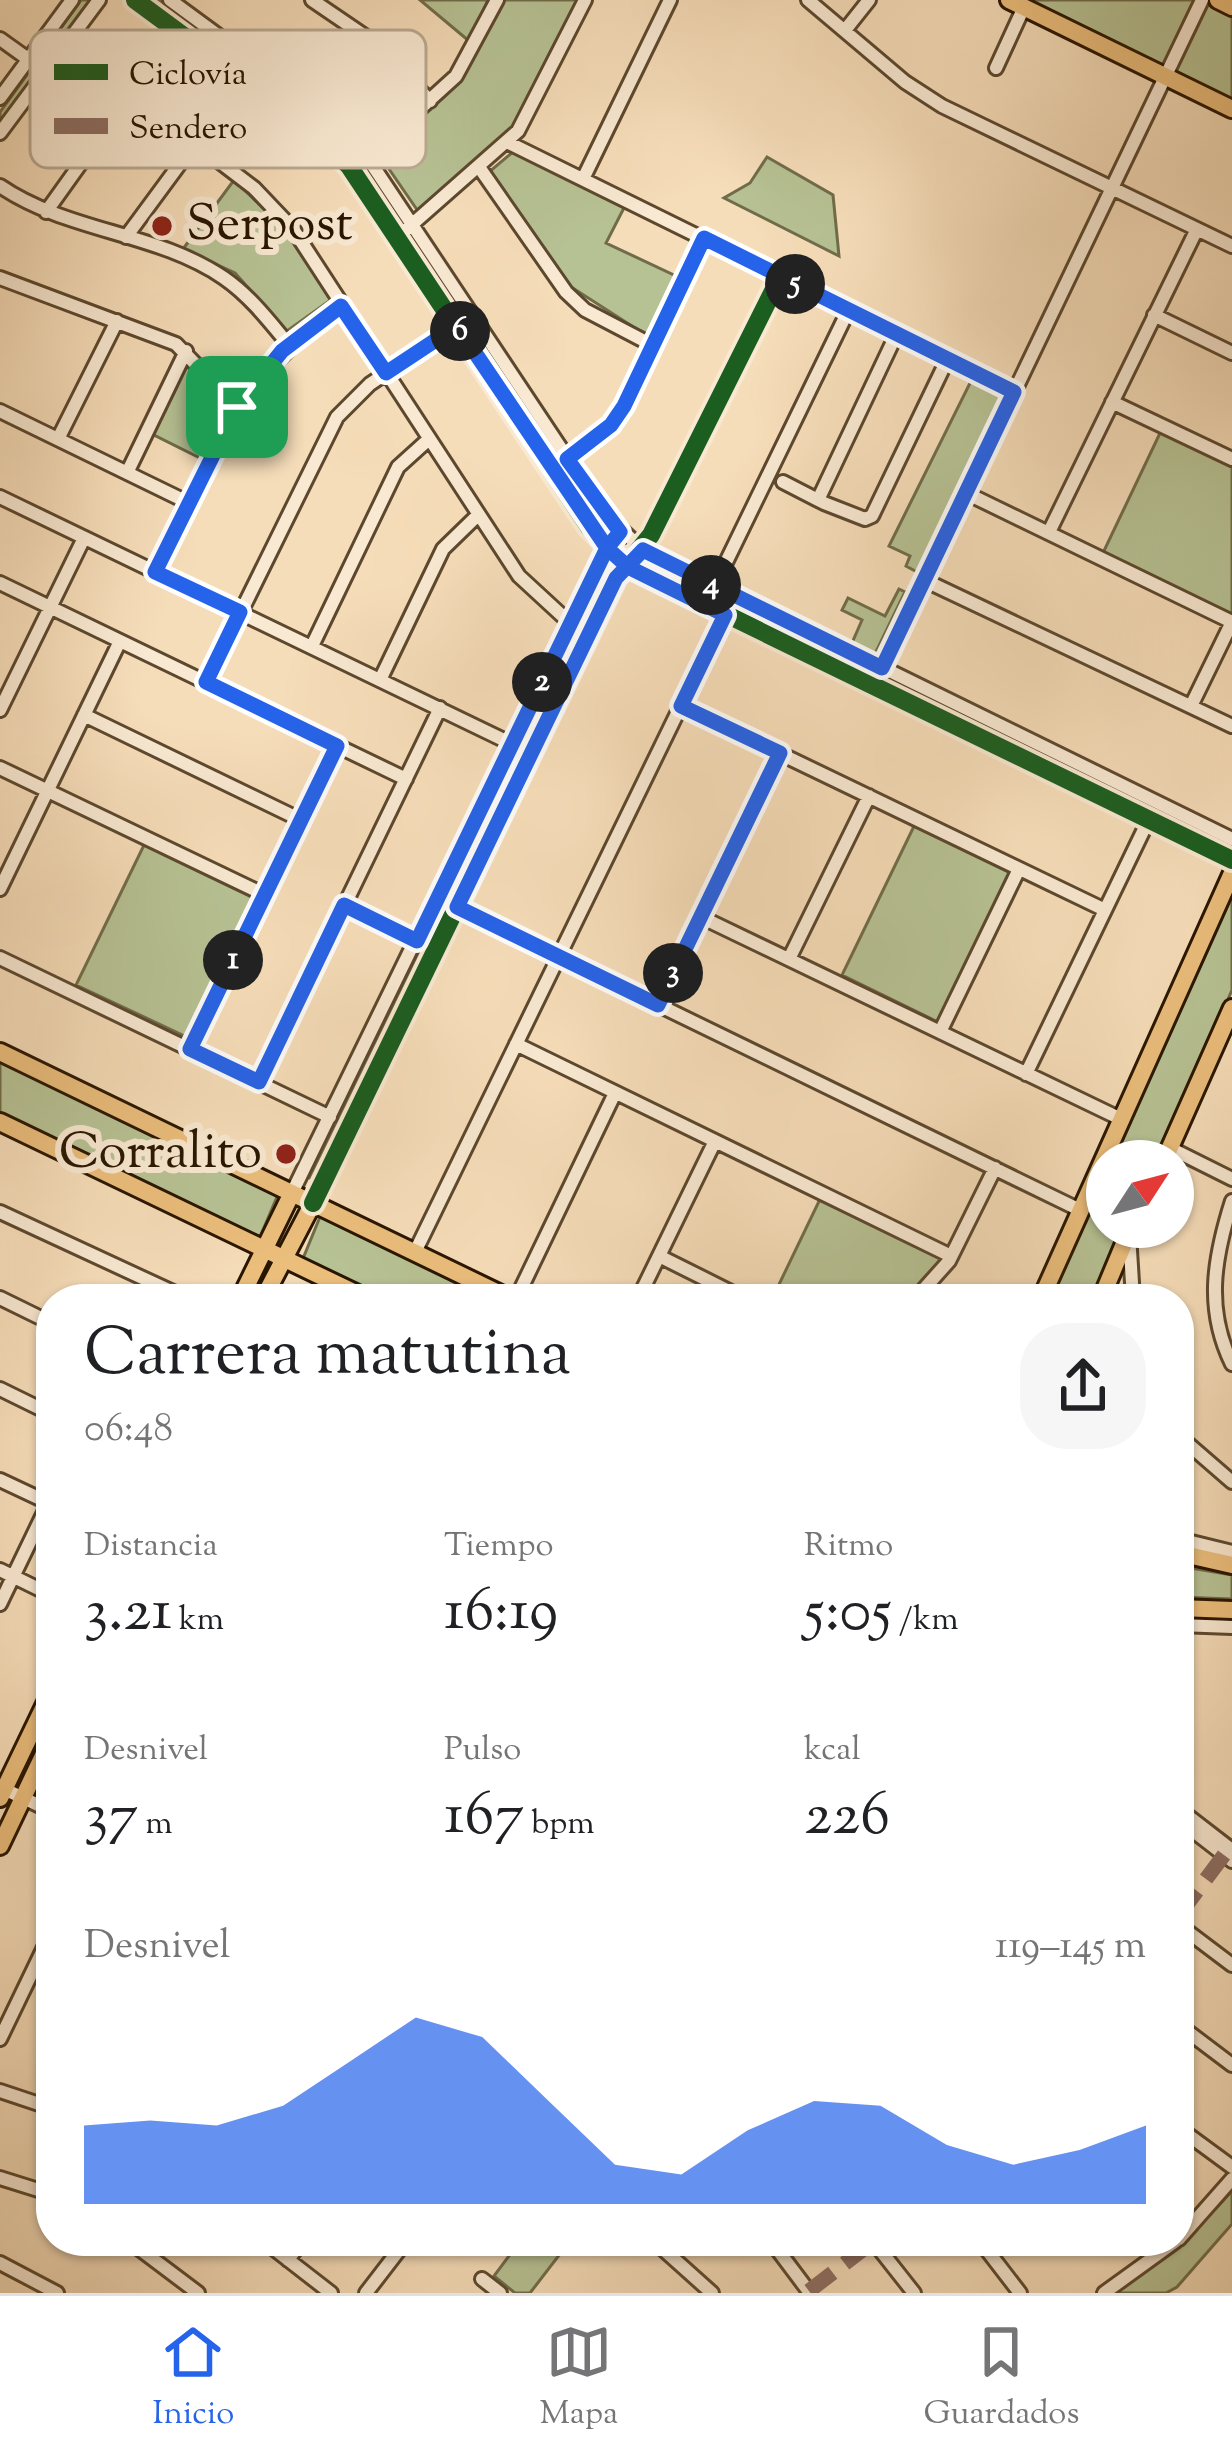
<!DOCTYPE html>
<html lang="es">
<head>
<meta charset="utf-8">
<style>
	:root { --surface:#fff; --page:#f6f6f6; --text:#202124; --muted:#757577; --line:#e0e0e0; --accent:#2563eb }
	body { margin:0; font-family:"Sorts Mill Goudy",serif; background:var(--page); color:var(--text); height:100vh; display:flex; flex-direction:column; font-size:45px; white-space:nowrap }
	* { box-sizing:border-box; margin:0 }
	p { font-size:39px; color:var(--muted) }
	.icon { flex:none; width:66px; height:66px; fill:none; stroke:currentColor; stroke-width:2; stroke-linecap:round; stroke-linejoin:round }
	.map { position:relative; flex:1; overflow:hidden }
	.panel { position:absolute; left:36px; top:1284px; width:1158px; height:972px; display:flex; flex-direction:column; background:var(--surface); border-radius:48px; box-shadow:0 3px 9px #0004 }
	.panel>* { flex:none }
	.needle { width:78px; rotate:54deg }
	.buttons { position:absolute; left:1086px; top:1140px; display:grid; gap:24px }
	.buttons a { display:grid; place-items:center; width:108px; height:108px; border-radius:50%; background:var(--surface); box-shadow:0 3px 9px #0004; font-size:60px }
	.pin { position:absolute; display:grid; place-items:center; width:102px; height:102px; color:#fff; margin:-51px; border-radius:24px; box-shadow:0 6px 18px #0006 }
	.km { position:absolute; width:60px; height:60px; margin:-30px; border-radius:50%; background:#222; color:#fff; font-size:33px; line-height:60px; text-align:center }
	.round { display:grid; place-items:center; flex:none; width:126px; height:126px; border-radius:48px; background:var(--page) }
	.summary { display:flex; align-items:center; justify-content:space-between; height:204px; padding:0 48px }
	h1 { font-size:66px; font-weight:600; line-height:90px }
	.figures { display:grid; grid-template-columns:repeat(3,1fr); gap:18px; height:204px; padding:12px 48px }
	.figures div { display:grid; align-content:center }
	.figures b { font-size:60px; font-weight:600 }
	.figures small { font-size:33px; font-weight:400 }
	.figures p { font-size:33px }
	.chart { height:336px; padding:24px 48px }
	.chart p { display:flex; justify-content:space-between }
	.chart svg { width:100%; height:216px; margin-top:12px; fill:var(--accent); opacity:.7 }
	.tabs { display:flex; justify-content:space-around; align-items:center; height:168px; border-top:3px solid var(--line); background:var(--surface); font-size:33px; color:var(--muted) }
	.tabs a { display:grid; justify-items:center; gap:6px }
	.tabs .active { color:var(--accent) }
	.map>svg:first-child { display:block }
</style>
</head>
<body>
<div class="map">
<svg width="1232" height="2293" viewBox="0 0 1232 2293">
	<rect width="100%" height="100%" fill="#f6ddb9"/>
	<filter id="stains"><feTurbulence type="fractalNoise" baseFrequency=".00167" numOctaves="4"/><feColorMatrix values="0 0 0 0 .2 0 0 0 0 .09 0 0 0 0 .02 0 0 0 .5 -.17"/></filter>
	<radialGradient id="worn" r=".72"><stop offset=".6" stop-color="#630" stop-opacity="0"/><stop offset="1" stop-color="#630" stop-opacity=".3"/></radialGradient>
	<path fill="#b7c294" stroke="#706c4a" stroke-width="3" d="M81,0H92L0,126V112Z
		M139,0H159L249,64L246,70Z
		M420,0H488L469,41Z
		M502,0H579L511,131L420,214L378,153L468,68Z
		M1023,0H1200L1232,16V102Z
		M260,71L337,134L407,222L401,228L338,150L255,81Z
		M514,151L625,206L606,243L678,277L649,337L568,285L489,172Z
		M767,157L833,195L839,256L724,198L750,183Z
		M234,180L290,234L332,299L287,331L235,273L183,249Z
		M419,239L609,524L600,532L410,245Z
		M186,364L228,410L204,460L150,433Z
		M973,377L1004,393L917,572L906,566L910,556L889,546Z
		M1161,431L1232,464V614L1102,555Z
		M648,559L866,667V672L861,676L642,568Z
		M603,571L614,579L320,1183L310,1178Z
		M899,589L905,592L875,654L852,643L862,620L842,610L848,598L885,616Z
		M888,679L1232,846V856L885,687L883,681Z
		M916,822L1015,870L940,1023L842,975Z
		M145,843L256,898L191,1039L76,985Z
		M1232,893V990L1159,1161H1113Z
		M0,1061L279,1192L260,1237L0,1114Z
		M1107,1174V1227H1131L1100,1299H1048Z
		M822,1195L945,1256L905,1299H772Z
		M322,1212L500,1299H380L302,1261Z
		M1179,1566L1232,1575V1599L1179,1597Z
		M1232,2191V2224L1177,2287L1166,2293H1115L1137,2270L1186,2240Z
		M520,2241H570L530,2293H515L494,2276Z"/>
	<g fill="none" stroke-linecap="round" stroke-linejoin="round">
		<defs>
			<path id="minor" d="M135,0L307,127L349,166L589,527L629,567L1232,860
				M170,0L321,111L367,157L604,513L643,550L1232,839
				M312,0L378,45L430,101
				M808,0L905,82L942,106L1232,246
				M846,29L869,0
				M0,39L28,59
				M996,68L1024,7
				M0,98L72,0
				M0,133L99,0
				M507,142L1014,392
				M195,143L254,188L293,229L519,576L570,623
				M367,157L456,76L497,0
				M479,167L566,292L585,310L652,345
				M583,179L670,0
				M0,186C67,232 157,232 224,278C250,296 269,321 289,345
				M46,212L176,30
				M400,235L518,131L585,0
				M126,237L246,74
				M0,278L176,344L237,407
				M1154,315L1232,353
				M897,333L818,500L824,503L865,519L872,516L948,358
				M1112,402L1232,459
				M0,411L189,503
				M58,439L117,321
				M567,459L611,425L624,406L704,238
				M127,473L186,351
				M783,482L818,500
				M966,493L1232,622
				M0,497L512,744
				M1049,532L1197,229
				M155,572C210,456 233,384 341,306
				M924,580L1232,726
				M0,583L406,779
				M714,587L849,309
				M312,646L398,467L429,439
				M380,680L443,549L478,515
				M206,683L337,417L370,384L457,326
				M873,687L1202,0
				M681,706L1105,910
				M1191,706L1232,622
				M0,710L84,538
				M84,715L301,820
				M0,768L265,895
				M0,889L120,641
				M344,905L417,941
				M457,907L1082,1211
				M701,917L1123,1120
				M0,958L330,1117
				M789,959L869,796
				M658,1005L780,753
				M940,1032L1019,869
				M516,1044L951,1256
				M190,1049L337,746
				M1026,1074L1148,821
				M259,1082L440,708
				M1170,1148L1232,1179
				M292,1193L607,547L620,532
				M1232,1201C1214,1258 1205,1309 1232,1364
				M313,1203L616,578L651,535L780,277
				M0,1212L188,1299
				M1129,1234L1133,1299
				M415,1252L725,615
				M659,1256L745,1299
				M0,1298L51,1323
				M516,1299L615,1093
				M638,1299L715,1141
				M915,1299L949,1261L995,1168
				M0,1389L51,1414
				M1179,1436L1232,1482
				M0,1480L49,1503
				M1179,1539L1232,1552
				M0,1570L51,1595
				M0,1604L51,1498
				M1179,1625L1232,1627
				M4,1789L51,1811
				M1179,1809L1232,1850
				M1179,1820L1232,1861
				M1179,1925L1232,1965
				M1179,2025L1232,2065
				M0,2039L51,1933
				M0,2091L51,2108
				M1179,2128L1232,2167
				M0,2178L51,2194
				M1179,2239L1232,2179
				M129,2241L198,2293
				M264,2241L331,2293
				M654,2241L712,2293
				M771,2241L810,2293
				M873,2241L914,2293
				M980,2241L1020,2293
				M288,2260L302,2241
				M0,2263L57,2293
				M482,2279L500,2293
				M366,2293L406,2241
				M1104,2293L1176,2241"/>
			<path id="major" d="M1009,0L1232,109
				M1218,0L1232,7
				M0,1052L511,1299
				M0,1122L368,1299
				M1164,1161L1232,1008
				M240,1299L292,1193
				M263,1299L313,1203
				M1041,1299L1232,873
				M1101,1299L1131,1227
				M1179,1553L1232,1565
				M1179,1608L1232,1610
				M0,1798L51,1692
				M0,1846L51,1739"/>
		</defs>
		<use href="#minor" stroke="#5c482e" stroke-width="18"/>
		<use href="#major" stroke="#291600" stroke-width="22"/>
		<use href="#minor" stroke="#f9e9d2" stroke-width="12"/>
		<use href="#major" stroke="#ebbe7c" stroke-width="16"/>
		<path stroke="#8d6e63" stroke-width="15" stroke-dasharray="30 15" stroke-linecap="butt" d="M1179,1915L1224,1855
			M809,2291L874,2241"/>
		<defs>
			<path id="cycleway" d="M135,0L307,127L349,166L589,527L629,567L1232,860
				M313,1203L616,578L651,535L780,277"/>
		</defs>
		<use href="#cycleway" stroke="#f9e9d2" stroke-width="26"/>
		<use href="#cycleway" stroke="#1b5e20" stroke-width="18"/>
	</g>
	<g fill="none" stroke-linecap="round" stroke-linejoin="round">
		<defs>
			<path id="route" d="M237,407L155,572L240,612L206,682L337,746L190,1049L259,1082L344,905L417,941L607,548L628,567L725,615L681,706L780,753L658,1005L457,907L616,578L643,550L882,668L1014,392L704,238L624,406L611,425L567,459L620,532L607,548L457,326L386,373L341,306L282,351L237,407"/>
		</defs>
		<use href="#route" stroke="#fff" stroke-width="24"/>
		<use href="#route" stroke="#2563eb" stroke-width="15"/>
	</g>
	<g fill="#8f2418" stroke="#f9e9d2" stroke-width="4.5">
		<circle cx="162" cy="226" r="12"/>
		<circle cx="286" cy="1154" r="12"/>
	</g>
	<g text-anchor="middle" dominant-baseline="central" stroke-width="12" stroke-linejoin="round" paint-order="stroke">
		<g font-size="51" fill="#291600" stroke="#f9e9d2" text-anchor="start">
			<text x="186" y="226">Serpost</text>
			<text x="262" y="1154" text-anchor="end">Corralito</text>
		</g>
	</g>
	<rect x="30" y="30" width="396" height="138" rx="18" fill="#f9e9d2" stroke="#bbaa93" stroke-width="3"/>
	<rect x="54" y="64" width="54" height="16" fill="#1b5e20"/>
	<rect x="54" y="118" width="54" height="16" fill="#8d6e63"/>
	<g font-size="33" fill="#291600">
		<text x="129" y="84">Ciclovía</text>
		<text x="129" y="138">Sendero</text>
	</g>
	<rect width="100%" height="100%" filter="url(#stains)"/>
	<rect width="100%" height="100%" fill="url(#worn)"/>
</svg>
<div class="buttons">
<a><svg class="needle" viewBox="-14 -14 28 28"><path d="M0-13l5 13h-10z" fill="#e53935"/><path d="M0 13l5-13h-10z" fill="#757577"/></svg></a>
</div>
<div class="pin" style="left:237px;top:407px;background:#1e9e55"><svg class="icon" aria-label="arrive" viewBox="0 0 24 24"><path d="M6 21V4h12l-3 4 3 4H6"/></svg></div>
<b class="km" style="left:233px;top:960px">1</b>
<b class="km" style="left:542px;top:682px">2</b>
<b class="km" style="left:673px;top:973px">3</b>
<b class="km" style="left:711px;top:585px">4</b>
<b class="km" style="left:795px;top:284px">5</b>
<b class="km" style="left:460px;top:331px">6</b>
<section class="panel">
<div class="summary"><div><h1>Carrera matutina</h1><p>06:48</p></div><a class="round"><svg class="icon" aria-label="share" viewBox="0 0 24 24"><path d="M12 15V3M7 8l5-5 5 5M5 13v7h14v-7"/></svg></a></div>
<div class="figures">
<div><p>Distancia</p><b>3.21<small> km</small></b></div>
<div><p>Tiempo</p><b>16:19</b></div>
<div><p>Ritmo</p><b>5:05<small> /km</small></b></div>
</div>
<div class="figures">
<div><p>Desnivel</p><b>37<small> m</small></b></div>
<div><p>Pulso</p><b>167<small> bpm</small></b></div>
<div><p>kcal</p><b>226</b></div>
</div>
<div class="chart"><p><span>Desnivel</span>119–145 m</p>
<svg viewBox="0 0 160 44" preserveAspectRatio="none"><path d="M0 44V28L10 27L20 28L30 24L40 15L50 6L60 10L70 23L80 36L90 38L100 29L110 23L120 24L130 32L140 36L150 33L160 28V44z"/></svg>
</div>
</section>
</div>
<nav class="tabs">
<a class="active"><svg class="icon" aria-label="home" viewBox="0 0 24 24"><path d="M3 11l9-7 9 7M6 9v11h12V9"/></svg>Inicio</a>
<a><svg class="icon" aria-label="map" viewBox="0 0 24 24"><path d="M3 6l6-2 6 2 6-2v14l-6 2-6-2-6 2zM9 4v14M15 6v14"/></svg>Mapa</a>
<a><svg class="icon" aria-label="saved" viewBox="0 0 24 24"><path d="M7 4h10v16l-5-4-5 4z"/></svg>Guardados</a>
</nav>
</body>
</html>
